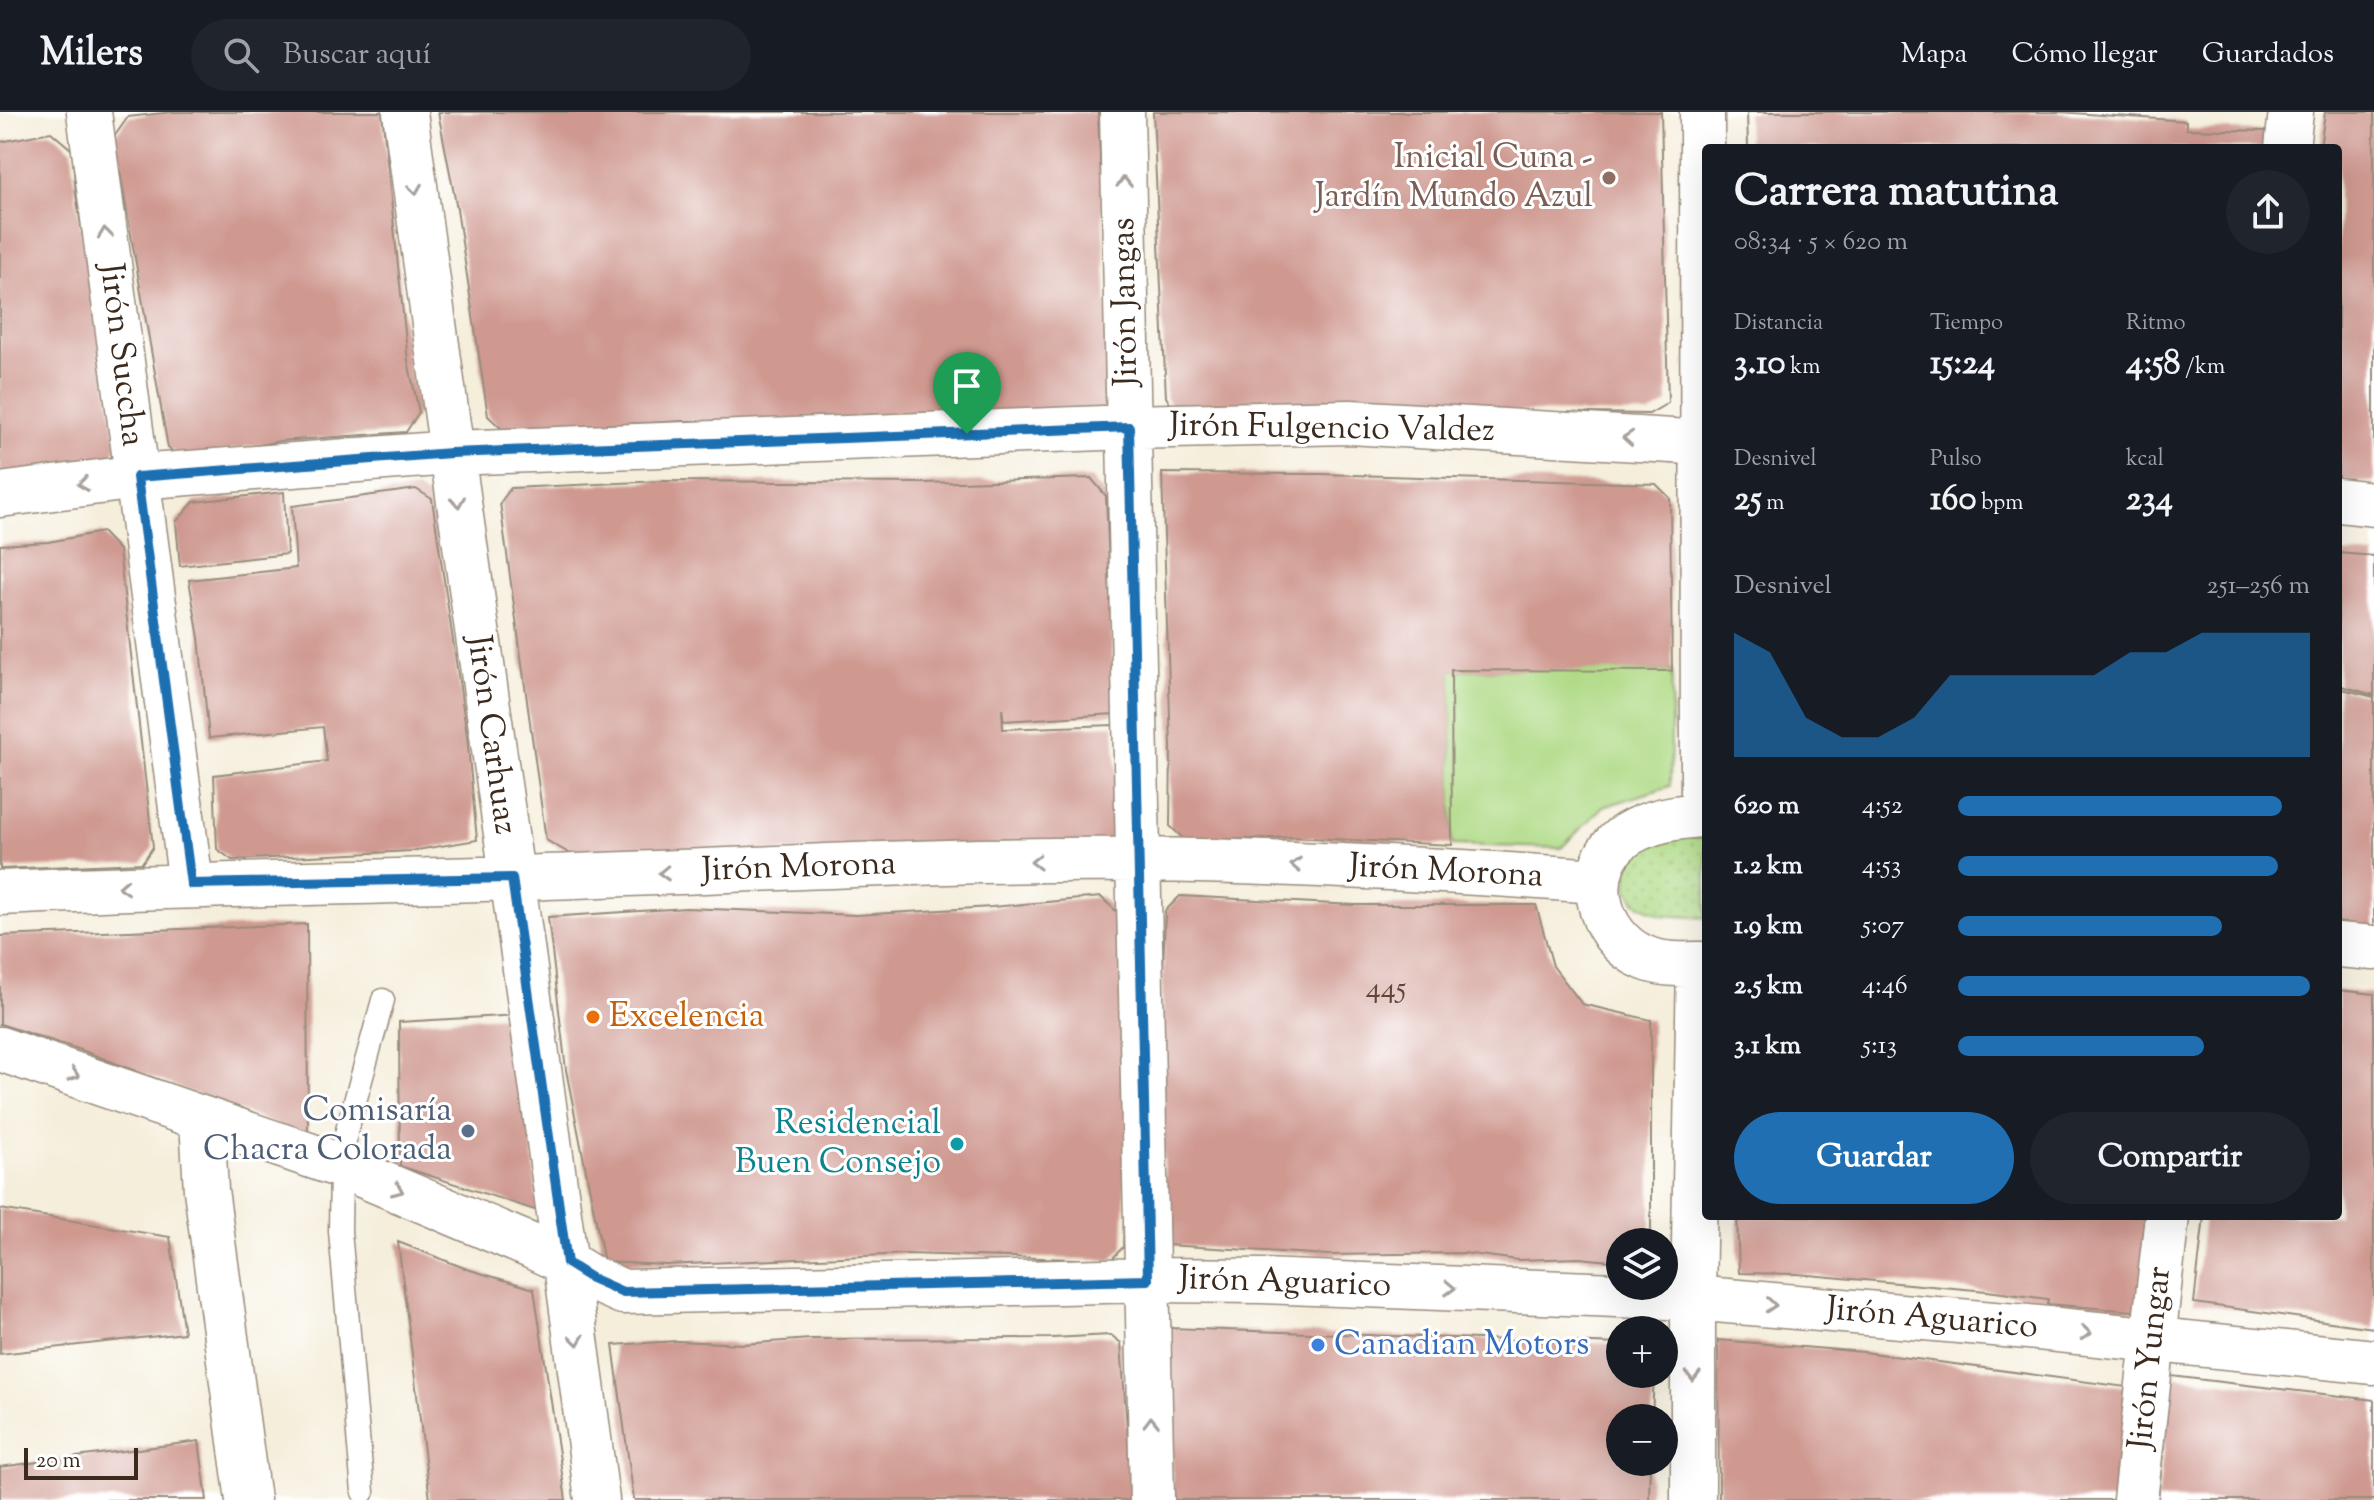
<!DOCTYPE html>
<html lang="es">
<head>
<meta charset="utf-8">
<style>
	:root { --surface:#171b24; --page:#20242c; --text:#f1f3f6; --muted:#9ea1a6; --line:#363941; --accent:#1f6fb2 }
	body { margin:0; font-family:"Sorts Mill Goudy",serif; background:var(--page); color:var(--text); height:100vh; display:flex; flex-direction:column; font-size:30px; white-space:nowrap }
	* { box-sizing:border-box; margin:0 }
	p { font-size:26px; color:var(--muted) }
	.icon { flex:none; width:44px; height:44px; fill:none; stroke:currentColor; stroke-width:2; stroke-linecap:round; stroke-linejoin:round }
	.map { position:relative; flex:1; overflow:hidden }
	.sheet { position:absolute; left:1702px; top:32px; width:640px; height:1076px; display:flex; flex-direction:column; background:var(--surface); border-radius:8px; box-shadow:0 8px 32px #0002 }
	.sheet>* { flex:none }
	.controls { position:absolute; left:1606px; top:1116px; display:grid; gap:16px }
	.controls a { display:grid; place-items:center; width:72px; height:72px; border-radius:50%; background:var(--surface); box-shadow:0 8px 32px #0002; font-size:40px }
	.scale { position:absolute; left:24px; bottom:20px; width:114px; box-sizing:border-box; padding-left:8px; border:4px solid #3b2a1e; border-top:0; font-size:22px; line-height:28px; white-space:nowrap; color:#3b2a1e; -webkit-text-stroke:6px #fff; paint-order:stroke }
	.pin { position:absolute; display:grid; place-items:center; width:68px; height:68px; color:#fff; margin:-82px -34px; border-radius:50% 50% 50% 0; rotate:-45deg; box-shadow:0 0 8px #0007 }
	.pin .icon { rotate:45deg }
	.round { display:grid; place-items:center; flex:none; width:84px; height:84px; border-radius:42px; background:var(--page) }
	.overview { display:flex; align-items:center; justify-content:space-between; height:136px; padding:0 32px }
	h1 { font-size:44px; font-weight:700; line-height:60px }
	.figures { display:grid; grid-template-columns:repeat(3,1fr); gap:12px; height:136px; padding:8px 32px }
	.figures div { display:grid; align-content:center }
	.figures b { font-size:34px; font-weight:700 }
	.figures small { font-size:22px; font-weight:400 }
	.figures p { font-size:22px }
	.chart { height:224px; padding:16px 32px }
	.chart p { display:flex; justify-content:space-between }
	.chart svg { width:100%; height:144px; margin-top:8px; fill:var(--accent); opacity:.7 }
	.cta { display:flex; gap:16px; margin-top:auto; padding:16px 32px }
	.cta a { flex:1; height:92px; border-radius:48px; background:var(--accent); color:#fff; font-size:32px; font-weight:700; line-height:92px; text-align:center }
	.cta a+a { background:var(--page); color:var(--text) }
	ul { padding:0 32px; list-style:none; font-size:26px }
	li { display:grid; grid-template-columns:128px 96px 1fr; align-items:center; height:60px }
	li i { height:20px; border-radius:10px; background:var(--accent) }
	header { display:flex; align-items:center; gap:48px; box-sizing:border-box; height:112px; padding:0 40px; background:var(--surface); border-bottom:2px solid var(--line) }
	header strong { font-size:38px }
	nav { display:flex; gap:44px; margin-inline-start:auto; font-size:28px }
	.search { width:560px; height:72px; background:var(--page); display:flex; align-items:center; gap:20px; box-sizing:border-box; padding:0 28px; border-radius:44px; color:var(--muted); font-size:30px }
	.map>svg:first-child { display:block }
</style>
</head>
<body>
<header>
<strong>Milers</strong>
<div class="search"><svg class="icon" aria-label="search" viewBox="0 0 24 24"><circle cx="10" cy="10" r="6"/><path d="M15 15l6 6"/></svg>Buscar aquí</div>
<nav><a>Mapa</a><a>Cómo llegar</a><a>Guardados</a></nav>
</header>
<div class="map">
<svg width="2374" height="1388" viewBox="0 0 2374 1388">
	<defs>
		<pattern id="park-dots" width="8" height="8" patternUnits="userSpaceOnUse" patternTransform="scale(2)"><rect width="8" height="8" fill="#afda85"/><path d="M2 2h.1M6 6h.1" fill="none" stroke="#97bb72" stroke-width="1.8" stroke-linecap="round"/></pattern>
	</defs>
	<rect width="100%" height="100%" fill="#fff"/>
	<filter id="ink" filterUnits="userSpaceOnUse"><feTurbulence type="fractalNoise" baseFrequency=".0125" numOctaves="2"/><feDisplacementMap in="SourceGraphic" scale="16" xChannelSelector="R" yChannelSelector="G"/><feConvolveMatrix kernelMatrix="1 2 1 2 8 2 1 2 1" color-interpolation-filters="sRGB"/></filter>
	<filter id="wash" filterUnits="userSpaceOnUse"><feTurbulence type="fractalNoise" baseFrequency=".006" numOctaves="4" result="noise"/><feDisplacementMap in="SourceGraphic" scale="32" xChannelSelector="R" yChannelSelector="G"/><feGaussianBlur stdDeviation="1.8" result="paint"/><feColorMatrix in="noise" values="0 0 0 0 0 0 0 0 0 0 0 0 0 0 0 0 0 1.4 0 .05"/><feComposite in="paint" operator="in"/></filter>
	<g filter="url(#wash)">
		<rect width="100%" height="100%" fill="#f5eedb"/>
		<path fill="url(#park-dots)" stroke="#758252" stroke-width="2" d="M1665,723L1706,726V806L1661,803L1636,791L1627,775L1628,755L1636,738Z"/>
		<path fill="#afda85" stroke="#758252" stroke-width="2" d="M1574,557L1672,559L1670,674L1603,695L1561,736L1452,733L1451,558Z"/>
		<g id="blocks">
			<path fill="#cf9990" d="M173,0H382L408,249L419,300L406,320L280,329L182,347L168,336L114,25L128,5Z
				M438,0H1098L1111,287L1100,305L684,309L503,318L488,304L457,97Z
				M1153,0H1661L1668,291L1649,302L1348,297L1177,303L1166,285Z
				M1747,0H2059L2186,9V17L2266,19L2265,36H1748Z
				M2325,0H2374V371L2338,368V36H2320Z
				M51,20L72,38L76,83L117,335L104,354L0,364V30Z
				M1162,361L1320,362L1656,372L1670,386L1672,559L1451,558L1452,733L1291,725L1187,730L1170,714L1171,635Z
				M1091,366L1106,384L1115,602L1004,609L1002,597L1003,617L1114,613L1120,719L1110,730L576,745L546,728L500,391L511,376L663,369L924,371Z
				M416,377L432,387L467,623L477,728L411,739L232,748L217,737L214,663L327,649L323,615L209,626L199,526L189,468L296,456L292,394Z
				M284,380L287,442L180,454L176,410L194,390Z
				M102,420L119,438L153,735L142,751L0,757V433L48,430Z
				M2338,441L2374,444V583L2338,573Z
				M2338,576L2374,585V815L2338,811Z
				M1180,784L1354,793H1536L1553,854L1582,892L1651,908V1130H1620V1150L1580,1146L1518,1148L1464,1141L1328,1143L1167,1133L1160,955L1165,799Z
				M1101,785L1118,801L1129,969L1123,1135L1111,1148L907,1142L666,1153L604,1150L566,958L548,805L686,796L856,803L992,795Z
				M307,812L308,1025L81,938L0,912V824Z
				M2338,878L2374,882V1216L2194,1191L2204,1104H2338Z
				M521,903L538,1099L400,1054L399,910Z
				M0,1097L170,1125L184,1221L0,1242Z
				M1737,1104H2157L2145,1200L2047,1192L2048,1187L1987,1179L1797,1162L1739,1161Z
				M398,1130L467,1157L534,1177L566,1388H430Z
				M1169,1216L1620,1232V1262H1654L1652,1306H1620V1350H1650L1649,1388H1173Z
				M1111,1223L1121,1231L1132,1388H634L613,1233L678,1229L743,1232L810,1227L1052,1226Z
				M1718,1228L1864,1240L2134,1276L2124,1388H1719Z
				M2171,1264L2374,1288V1388H2158Z
				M199,1329L207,1388H0V1355Z"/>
		</g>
	</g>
	<g filter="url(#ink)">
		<use href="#blocks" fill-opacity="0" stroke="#988c7c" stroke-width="2"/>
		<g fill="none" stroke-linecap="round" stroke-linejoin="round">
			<defs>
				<path id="service" d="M363,1380L340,1119L341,1054L346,1022L383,888"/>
				<path id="minor" d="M89,0L191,772
					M405,0C467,463 538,925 597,1388
					M1122,0L1152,1388
					M1702,0L1703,703
					M2287,36L2291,0
					M0,383L137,365L451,341L1129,315L1350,310L1706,331
					M2338,388L2374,392
					M1706,703C1680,704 1651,708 1628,722C1579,752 1595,826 1645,846C1664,854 1686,852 1706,852
					M0,781C171,773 342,771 514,766C722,760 931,746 1140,748C1293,750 1445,758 1597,769
					M2338,833L2374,836
					M0,937L341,1054L531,1134L567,1151L591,1166L623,1180L1148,1168L1262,1169L1693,1186L2028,1215L2374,1250
					M202,1009L206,1078L248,1388
					M1693,1388V1186L1699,852
					M2135,1388L2167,1104"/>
			</defs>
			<use href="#service" stroke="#988c7c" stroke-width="25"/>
			<use href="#minor" stroke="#988c7c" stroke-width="47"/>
			<use href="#service" stroke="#fff" stroke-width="22"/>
			<use href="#minor" stroke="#fff" stroke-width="44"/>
		</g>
		<defs><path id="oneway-chevron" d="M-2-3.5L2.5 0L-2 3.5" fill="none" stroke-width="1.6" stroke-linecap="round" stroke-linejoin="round" transform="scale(2)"/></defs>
		<g stroke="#a79f9a">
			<use href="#oneway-chevron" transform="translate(1124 70) rotate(-91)"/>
			<use href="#oneway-chevron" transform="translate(415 77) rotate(82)"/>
			<use href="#oneway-chevron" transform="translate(105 121) rotate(-97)"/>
			<use href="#oneway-chevron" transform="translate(1628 326) rotate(-176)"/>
			<use href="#oneway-chevron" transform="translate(83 372) rotate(173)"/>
			<use href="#oneway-chevron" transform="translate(458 390) rotate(82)"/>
			<use href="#oneway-chevron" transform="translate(1036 750) rotate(179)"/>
			<use href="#oneway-chevron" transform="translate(1296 753) rotate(-178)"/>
			<use href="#oneway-chevron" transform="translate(664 761) rotate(178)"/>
			<use href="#oneway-chevron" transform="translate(124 775) rotate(177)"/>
			<use href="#oneway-chevron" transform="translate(74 963) rotate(19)"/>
			<use href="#oneway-chevron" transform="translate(398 1078) rotate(23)"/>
			<use href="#oneway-chevron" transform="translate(1450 1176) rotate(2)"/>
			<use href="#oneway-chevron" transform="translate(1771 1193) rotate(5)"/>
			<use href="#oneway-chevron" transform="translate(2086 1221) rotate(6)"/>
			<use href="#oneway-chevron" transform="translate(577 1228) rotate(83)"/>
			<use href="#oneway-chevron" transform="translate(1693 1264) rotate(90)"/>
			<use href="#oneway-chevron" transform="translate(1151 1310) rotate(-91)"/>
		</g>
	</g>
	<g fill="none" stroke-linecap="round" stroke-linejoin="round" filter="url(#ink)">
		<defs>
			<path id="route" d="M1129,315L1148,1168L623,1180L591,1166L567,1151L512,766L191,772L137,365L451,341Z"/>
		</defs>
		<use href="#route" stroke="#fff" stroke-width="16"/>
		<use href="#route" stroke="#1f6fb2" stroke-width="10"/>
	</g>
	<circle fill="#8d6e63" stroke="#fff" stroke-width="3" cx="1609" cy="66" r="8"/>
	<circle fill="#e8710a" stroke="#fff" stroke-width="3" cx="593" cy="905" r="8"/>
	<circle fill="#5c6f8a" stroke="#fff" stroke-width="3" cx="468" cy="1019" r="8"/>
	<circle fill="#0f9aa8" stroke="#fff" stroke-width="3" cx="957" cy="1032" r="8"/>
	<circle fill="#3f7fe0" stroke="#fff" stroke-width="3" cx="1318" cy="1233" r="8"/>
	<g text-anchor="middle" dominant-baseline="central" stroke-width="6" stroke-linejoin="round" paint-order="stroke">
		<g font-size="30" fill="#60463a">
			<text x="1386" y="877">445</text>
		</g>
		<g font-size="34" fill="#785e54" stroke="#fff" text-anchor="end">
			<text x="1593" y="46">Inicial Cuna -<tspan x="1593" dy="39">Jardín Mundo Azul</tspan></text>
		</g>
		<g font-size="34" fill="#3b2a1e" stroke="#fff">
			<text transform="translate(1126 190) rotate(-91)">Jirón Jangas</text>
			<text transform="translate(121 243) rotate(83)">Jirón Succha</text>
			<text transform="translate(1332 317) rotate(1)">Jirón Fulgencio Valdez</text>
			<text transform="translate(491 623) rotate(82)">Jirón Carhuaz</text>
			<text transform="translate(799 756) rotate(-2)">Jirón Morona</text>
			<text transform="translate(1446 760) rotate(3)">Jirón Morona</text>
			<text transform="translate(1285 1171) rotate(2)">Jirón Aguarico</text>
			<text transform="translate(1932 1207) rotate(5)">Jirón Aguarico</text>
			<text transform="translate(2151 1246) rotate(-84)">Jirón Yungar</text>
		</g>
		<g font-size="34" fill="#c56008" stroke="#fff" text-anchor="start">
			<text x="609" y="905">Excelencia</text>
		</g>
		<g font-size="34" fill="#4e5e75" stroke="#fff" text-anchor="end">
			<text x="452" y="999">Comisaría<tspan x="452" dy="39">Chacra Colorada</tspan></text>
		</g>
		<g font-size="34" fill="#0d838f" stroke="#fff" text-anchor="end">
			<text x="941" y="1012">Residencial<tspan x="941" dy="39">Buen Consejo</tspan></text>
		</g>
		<g font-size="34" fill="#366cbe" stroke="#fff" text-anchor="start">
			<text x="1334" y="1233">Canadian Motors</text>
		</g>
	</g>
</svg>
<div class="controls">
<a><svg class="icon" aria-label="layers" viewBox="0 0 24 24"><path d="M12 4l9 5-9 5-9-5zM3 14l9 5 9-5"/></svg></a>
<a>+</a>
<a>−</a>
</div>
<div class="scale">20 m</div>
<div class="pin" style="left:967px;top:322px;background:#1e9e55"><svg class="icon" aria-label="arrive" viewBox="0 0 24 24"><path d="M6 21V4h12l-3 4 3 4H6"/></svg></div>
<section class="sheet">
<div class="overview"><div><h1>Carrera matutina</h1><p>08:34 · 5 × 620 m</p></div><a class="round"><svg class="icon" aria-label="share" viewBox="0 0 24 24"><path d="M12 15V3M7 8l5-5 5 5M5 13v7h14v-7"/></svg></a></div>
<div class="figures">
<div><p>Distancia</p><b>3.10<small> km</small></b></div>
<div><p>Tiempo</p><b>15:24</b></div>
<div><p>Ritmo</p><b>4:58<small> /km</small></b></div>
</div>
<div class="figures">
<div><p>Desnivel</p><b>25<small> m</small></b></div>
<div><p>Pulso</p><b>160<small> bpm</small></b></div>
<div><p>kcal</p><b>234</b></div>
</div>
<div class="chart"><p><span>Desnivel</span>251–256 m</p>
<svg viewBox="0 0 160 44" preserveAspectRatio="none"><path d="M0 44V6L10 12L20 32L30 38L40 38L50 32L60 19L70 19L80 19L90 19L100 19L110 12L120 12L130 6L140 6L150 6L160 6V44z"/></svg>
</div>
<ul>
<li><b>620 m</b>4:52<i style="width:92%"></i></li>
<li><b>1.2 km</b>4:53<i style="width:91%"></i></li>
<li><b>1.9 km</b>5:07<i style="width:75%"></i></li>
<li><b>2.5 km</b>4:46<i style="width:100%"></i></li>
<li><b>3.1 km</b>5:13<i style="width:70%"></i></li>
</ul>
<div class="cta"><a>Guardar</a><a>Compartir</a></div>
</section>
</div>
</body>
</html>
